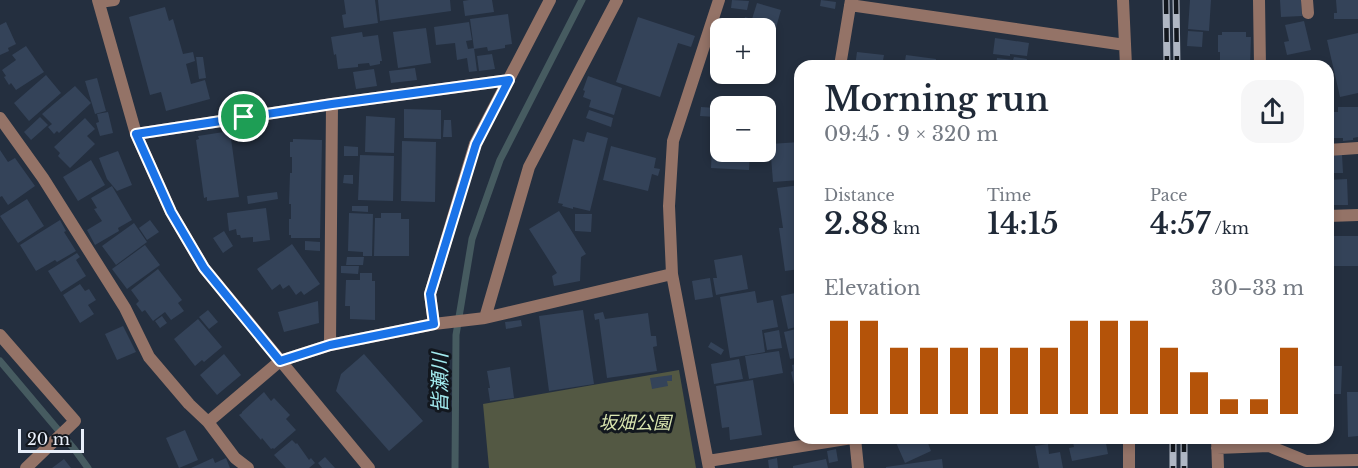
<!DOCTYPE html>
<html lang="en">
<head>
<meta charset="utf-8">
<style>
	:root { --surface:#fff; --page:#f6f6f7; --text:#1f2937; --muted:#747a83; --accent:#b45309 }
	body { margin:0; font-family:"Libre Baskerville","Noto Sans JP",serif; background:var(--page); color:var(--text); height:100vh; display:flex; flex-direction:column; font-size:22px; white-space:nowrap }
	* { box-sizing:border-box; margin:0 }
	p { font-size:20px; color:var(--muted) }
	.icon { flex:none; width:33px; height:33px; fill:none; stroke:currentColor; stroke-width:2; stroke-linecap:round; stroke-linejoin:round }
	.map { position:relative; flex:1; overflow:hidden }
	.side { position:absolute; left:794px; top:60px; width:540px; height:384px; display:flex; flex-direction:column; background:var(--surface); border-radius:18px; box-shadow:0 3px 9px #0003 }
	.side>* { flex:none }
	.buttons { position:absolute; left:710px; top:18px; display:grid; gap:12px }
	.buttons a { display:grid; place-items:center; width:66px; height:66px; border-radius:12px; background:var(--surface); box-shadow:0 3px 9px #0003; font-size:30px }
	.scale { position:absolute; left:18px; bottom:15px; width:66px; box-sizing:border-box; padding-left:6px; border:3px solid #e7eef9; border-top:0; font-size:16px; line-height:21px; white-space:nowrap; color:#e7eef9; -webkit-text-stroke:4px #12171e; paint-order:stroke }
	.pin { position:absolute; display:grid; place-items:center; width:51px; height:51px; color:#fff; margin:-26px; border:3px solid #fff; border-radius:50%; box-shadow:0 2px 6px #0007 }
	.round { display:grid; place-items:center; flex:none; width:63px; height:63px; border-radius:18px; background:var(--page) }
	.head { display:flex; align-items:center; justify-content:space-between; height:102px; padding:0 30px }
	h1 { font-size:33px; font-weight:600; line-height:45px }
	.metrics { display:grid; grid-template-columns:repeat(3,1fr); gap:9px; height:102px; padding:6px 30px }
	.metrics div { display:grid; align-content:center }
	.metrics b { font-size:30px; font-weight:600 }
	.metrics small { font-size:16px; font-weight:400 }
	.metrics p { font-size:16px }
	.chart { height:168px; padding:12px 30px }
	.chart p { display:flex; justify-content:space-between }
	.chart svg { width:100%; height:108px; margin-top:6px; stroke:var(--accent); stroke-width:6 }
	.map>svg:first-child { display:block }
</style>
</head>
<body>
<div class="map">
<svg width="1358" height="468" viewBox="0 0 1358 468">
	<rect width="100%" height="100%" fill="#242f3f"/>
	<path fill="#535843" d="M679,370L696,468H489L483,404Z"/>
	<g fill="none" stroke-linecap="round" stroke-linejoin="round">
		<path stroke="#465b60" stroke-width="7" d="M0,361L75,450L88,468
			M455,468L456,335L472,239L500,160L582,0"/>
	</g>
	<path fill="#344359" d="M344,0H375L378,23L344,28L342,15L346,14Z
		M378,0H450L451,11L380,21Z
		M469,0H492L494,12L465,16L463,1Z
		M732,0L749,1L747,10L731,8Z
		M821,0L836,2L835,9L820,6Z
		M1190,0H1211L1209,31L1188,29Z
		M1280,0H1301L1302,16L1281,17Z
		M1336,0H1358V19H1334V13H1337Z
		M757,3L781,10L773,38L765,35V28H745L746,25H743L745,17L752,19Z
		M165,7L169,21L173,19L183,54L193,52L195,61L186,64L191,84L205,80L210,99L166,111L161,92L150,95L129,17Z
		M508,14L512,44L505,45V48L488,51L487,47L474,49L470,19Z
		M638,17L695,36L691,47L678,43L660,97L616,82Z
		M1304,21L1311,50L1287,55L1284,42L1289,41L1285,25Z
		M6,22L16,44L8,48L9,51L0,55V25Z
		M469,22L472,40L466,41L468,49L474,48L477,71L469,72L467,58L457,60L455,43L436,45L434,27Z
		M426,28L431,63L398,68L393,32Z
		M1188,31L1203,32L1202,47L1187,46Z
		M362,32L363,37L378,35L382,61H380V64L370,66L369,63L358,64V67L338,69L336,54L334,55L331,37Z
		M1222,32H1246V37H1251L1250,65H1220V52H1218V35H1222Z
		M1358,33V93L1340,97L1327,40Z
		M995,38L1029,43L1027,56L1010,54V56L993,54Z
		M26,46L44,72L16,90L11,83L9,85L4,77L6,76L2,70L16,60L12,55Z
		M857,52L884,55L882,66H855Z
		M492,54L495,69L479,71L477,56Z
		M906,55L936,59L935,66H904Z
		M196,57H203L206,78L199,79Z
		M1014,57L1027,59L1026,66H996L997,58L1013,60Z
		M415,68L417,80L391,83L389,71Z
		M374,69L377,86L356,89L353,72Z
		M46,75L61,93L29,121L14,103Z
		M588,76L622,88L614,115L589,107L591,100L583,97L585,91L583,90Z
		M97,78L106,111L95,114L85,81Z
		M75,86L91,103L59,133L57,131L54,134L48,127L52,124L42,114Z
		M701,107L716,108L715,117L700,116Z
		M1338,107H1358V137L1353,138V140L1343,141V138H1328V112H1338Z
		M404,109L441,110V139L404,138Z
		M589,110L613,118L611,127L586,118Z
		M108,112L113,133L100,136L96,123L99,122L97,114Z
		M366,116L395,118L394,153L365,152Z
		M40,117L48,125L31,140L24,132Z
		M85,118L95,129L87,136L95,144L70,168L58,156L60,153L54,147Z
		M444,120H451L452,137H443Z
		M713,125L720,126V152H750L749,170L711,168Z
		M230,131L239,197L207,201V197L204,198L196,140L199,139L198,136Z
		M587,132L608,138L590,211L573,207V209L562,206L563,204L558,203L573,139L584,142Z
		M293,139L322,140L320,238H291V235H289V219H291V204H289L290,173H292V157H290V142H293Z
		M402,141L436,142L435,202L401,201Z
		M800,142V180L773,182L770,144Z
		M344,146L358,147V156H344Z
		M611,146L656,158L654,168L660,169L658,176L652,174L648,191L603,180Z
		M0,150L8,162L15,158L35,186L8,205L2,196L0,197Z
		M118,151L132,185L117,191L107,179L99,158Z
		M360,155L394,156L393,201L358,200Z
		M1328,155H1342L1343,173H1328Z
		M91,160L105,185L78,201L63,177Z
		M344,175H353V184L343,183Z
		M1347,179L1348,205H1328V180Z
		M800,185V269L785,271L779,228H783L777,188Z
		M112,186L132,220L118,228L119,231L95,245L87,230L102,221L94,209L97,208L91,198Z
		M277,192L278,199L248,204L247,196Z
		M27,199L44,226L18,243L0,216Z
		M352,206H368V212L352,211Z
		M266,208L270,240L253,242V237L241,238L240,235H237L236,229L229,231L227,213Z
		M559,211L586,254L581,257L580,281L554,286L552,276L557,273L529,229Z
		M349,213L373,214L372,256H363V252L348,251Z
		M381,213H401V219H409V256H374L375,218H381Z
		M575,214H592L591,232L575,231Z
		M60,220L66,231L64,232L76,251L57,262L55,260L36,271L20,245Z
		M150,220L159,232L147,240L139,228Z
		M134,223L147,242L116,265L102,246Z
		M224,231L233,246L223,253L213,238Z
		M1333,236H1358V266H1333Z
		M305,241L320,242V251L305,250Z
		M292,244L320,284L304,295L301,291L296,295L289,285L283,289L280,284L272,290L257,269Z
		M145,245L160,265L127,289L112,269Z
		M77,253L80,257L76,260L86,276L61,292L48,271Z
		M742,255L748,289L716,295L713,278H717L714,260Z
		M347,257H364L363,265H346Z
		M341,266H359L358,274L341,273Z
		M158,269L182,300L178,303L184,311L171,320L165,312L153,321L145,310L142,312L136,304L139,301L131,290Z
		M360,273H372V281H375V320L350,319V306H345L346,280H360Z
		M710,278L713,297L695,300L692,281Z
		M80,284L85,291L89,289L96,300L88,305L94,314L80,323L63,295Z
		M755,291L757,303L773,300L778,327L762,330L765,352L730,358L720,297Z
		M800,292V326L788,329L781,296Z
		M318,301L319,323L284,332L278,312Z
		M208,310L218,322L209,329L199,317Z
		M583,310L594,384L549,391L539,316Z
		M603,312L605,319L648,313L651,336H656L657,346L653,347L657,371L607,378L599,319L595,320L594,314Z
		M162,316L167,323L160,328L155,321Z
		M198,319L222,347L204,362L202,360L195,366L174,339Z
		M521,320L522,326L506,329L505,322Z
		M123,326L136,352L117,360L105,334Z
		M800,328V357L790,359L784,332Z
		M779,330L782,348L767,350L764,333Z
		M711,342L724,350L721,355L708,347Z
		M779,351L783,373L749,379L745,356Z
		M224,354L241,375L217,395L200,375Z
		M364,354L423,421L389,451L336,391L341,374Z
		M739,359L743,379L714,384L711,364Z
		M800,363V405H799L791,372L793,371L792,365Z
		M1328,366H1342L1341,394H1328Z
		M510,367L514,398L490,401L488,388H490L487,371Z
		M672,375V381H667L668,386L652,389L650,378Z
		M753,380L762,435L730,440L729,427L722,428L716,386Z
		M264,392L271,401L274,398L290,415L286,419L296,430L274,449L273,448L271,449L262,438L261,440L239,415L242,413V412Z
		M1347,392H1358V436L1348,437Z
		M185,430L198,460L179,468L166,438Z
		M894,438H926L931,451L905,463Z
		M1072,438H1105L1108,454L1072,461L1069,448L1074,447Z
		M292,440L296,444L297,443L309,460L311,458L315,463L309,468H286L274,455Z
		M1048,444L1049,454L1060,452L1063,468H1039L1035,446Z
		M836,449L838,461L829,463L827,451Z
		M325,457L335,468H322L318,463Z
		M213,458L215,463L226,458L230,468H191Z
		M777,458L778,468H769L768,460Z
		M64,459L71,468H52Z
		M826,459L828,468H793V466Z
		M942,459L943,468H886V467Z"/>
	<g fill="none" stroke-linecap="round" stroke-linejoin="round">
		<path stroke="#947367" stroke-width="12" d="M1307,0L1308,13
			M1328,150L1358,148
			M1328,216L1358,215"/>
		<path stroke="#947367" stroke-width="12" d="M98,0L136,134L171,212L204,268L369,468
			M1123,0L1126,66
			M1259,0L1260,66
			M99,2L114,0
			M850,5L1125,45
			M840,66L851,0
			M0,118L43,178L125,308L149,357L189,404L208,422L235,458L248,468
			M136,134L332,104L509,80
			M485,318L529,167L617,0
			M434,324L430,294L475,144L550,0
			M0,335L75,421L26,468
			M330,345L332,104
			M208,422L280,361L330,345L434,324L485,318L672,274
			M855,438L858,468
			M1129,438V468
			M1217,438L1218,468
			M1217,448L1269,446L1306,461L1358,460
			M708,461L852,438
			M709,468L672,274L669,206L673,141L719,0"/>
		<defs>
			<path id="rail" d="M1166,0L1167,66
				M1176,0L1177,66
				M1173,438V468
				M1184,438V468"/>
		</defs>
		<use href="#rail" stroke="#afb7c4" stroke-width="7"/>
		<use href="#rail" stroke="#12171e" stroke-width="4.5" stroke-dasharray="14" stroke-linecap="butt"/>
	</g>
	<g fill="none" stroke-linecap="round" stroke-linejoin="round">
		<defs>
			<path id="route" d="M509,80L476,144L430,294L434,324L330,345L280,361L204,268L171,212L136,134L332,104Z"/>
		</defs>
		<use href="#route" stroke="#fff" stroke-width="12"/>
		<use href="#route" stroke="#1a73e8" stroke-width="8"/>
	</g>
	<g text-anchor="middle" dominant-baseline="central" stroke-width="6" stroke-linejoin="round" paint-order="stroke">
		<g font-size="18" font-style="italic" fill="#dae6b0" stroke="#12171e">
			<text x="635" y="423">坂畑公園</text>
		</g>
		<g font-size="20" font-style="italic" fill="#a2ebef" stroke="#12171e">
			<text transform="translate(440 383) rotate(-90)">皆瀬川</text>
		</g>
	</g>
</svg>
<div class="buttons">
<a>+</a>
<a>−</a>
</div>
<div class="scale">20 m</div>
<div class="pin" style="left:244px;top:117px;background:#1e9e55"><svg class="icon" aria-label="arrive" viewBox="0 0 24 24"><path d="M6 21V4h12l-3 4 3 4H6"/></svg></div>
<section class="side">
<div class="head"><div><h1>Morning run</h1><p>09:45 · 9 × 320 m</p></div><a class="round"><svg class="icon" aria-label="share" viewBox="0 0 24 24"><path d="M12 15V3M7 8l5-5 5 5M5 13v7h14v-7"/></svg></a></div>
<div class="metrics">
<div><p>Distance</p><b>2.88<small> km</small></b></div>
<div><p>Time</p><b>14:15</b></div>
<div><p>Pace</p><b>4:57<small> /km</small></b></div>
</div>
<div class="chart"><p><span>Elevation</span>30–33 m</p>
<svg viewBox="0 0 160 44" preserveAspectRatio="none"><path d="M5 44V6M15 44V6M25 44V17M35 44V17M45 44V17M55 44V17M65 44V17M75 44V17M85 44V6M95 44V6M105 44V6M115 44V17M125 44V27M135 44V38M145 44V38M155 44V17"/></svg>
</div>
</section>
</div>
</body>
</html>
